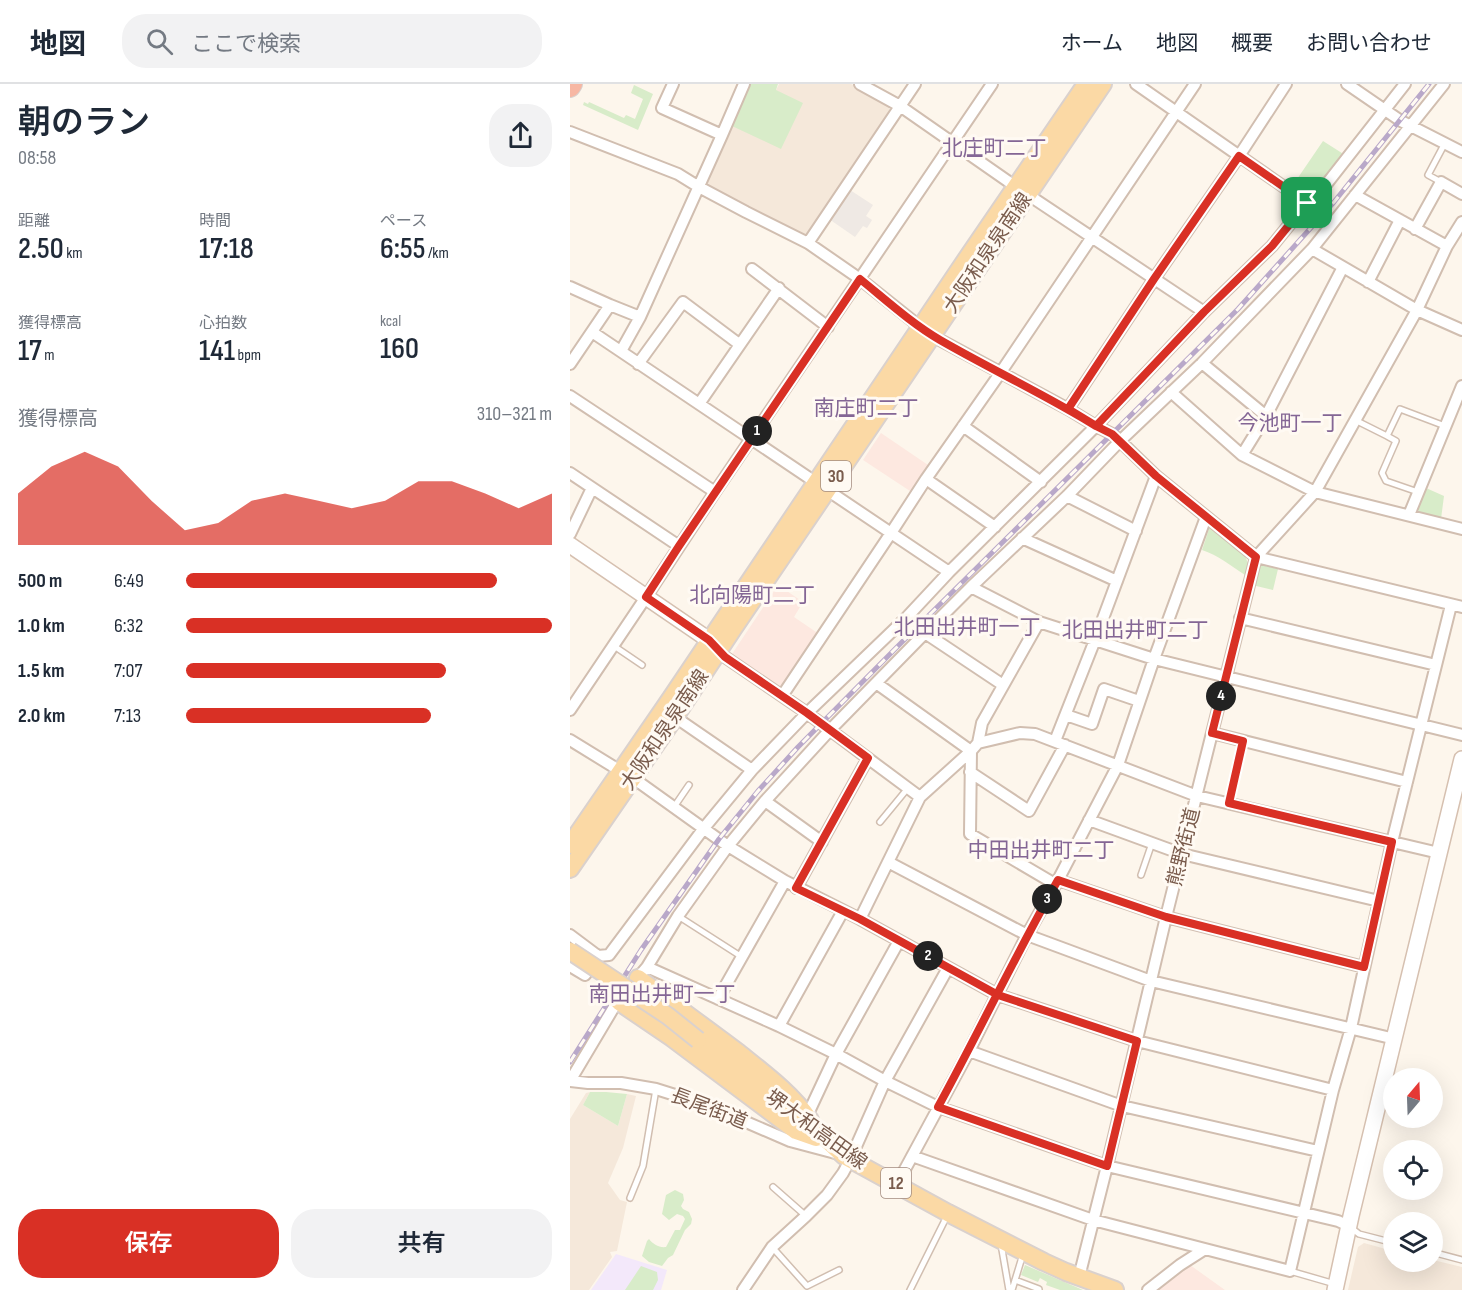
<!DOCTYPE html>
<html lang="ja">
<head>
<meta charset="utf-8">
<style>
	:root { --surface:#fff; --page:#f2f2f3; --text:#1f2937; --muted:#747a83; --line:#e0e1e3; --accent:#d93025 }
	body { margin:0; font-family:"Sofia Sans Condensed","Noto Sans JP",sans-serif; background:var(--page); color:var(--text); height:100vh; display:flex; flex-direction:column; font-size:22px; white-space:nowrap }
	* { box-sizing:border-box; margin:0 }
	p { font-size:20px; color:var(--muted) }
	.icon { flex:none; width:33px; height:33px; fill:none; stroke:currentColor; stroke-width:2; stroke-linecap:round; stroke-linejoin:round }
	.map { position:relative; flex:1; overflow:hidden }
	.details { display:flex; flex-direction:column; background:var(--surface); width:570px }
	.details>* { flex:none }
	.needle { width:39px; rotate:19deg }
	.buttons { position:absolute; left:813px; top:984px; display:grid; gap:12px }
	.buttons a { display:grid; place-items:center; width:60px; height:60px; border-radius:50%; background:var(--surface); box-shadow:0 6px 24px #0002; font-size:30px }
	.pin { position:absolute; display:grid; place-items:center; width:51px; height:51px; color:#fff; margin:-26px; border-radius:12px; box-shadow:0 3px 9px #0006 }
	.km { position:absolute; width:30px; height:30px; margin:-15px; border-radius:50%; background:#222; color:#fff; font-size:16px; line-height:30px; text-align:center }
	.round { display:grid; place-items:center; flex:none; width:63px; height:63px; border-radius:24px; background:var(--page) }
	.headline { display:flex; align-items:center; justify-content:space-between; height:102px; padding:0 18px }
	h1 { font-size:33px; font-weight:600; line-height:45px }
	.stats { display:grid; grid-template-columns:repeat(3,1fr); gap:9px; height:102px; padding:6px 18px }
	.stats div { display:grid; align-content:center }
	.stats b { font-size:30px; font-weight:600 }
	.stats small { font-size:16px; font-weight:400 }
	.stats p { font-size:16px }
	.chart { height:168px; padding:12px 18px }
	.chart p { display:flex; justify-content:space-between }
	.chart svg { width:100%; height:108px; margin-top:6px; fill:var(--accent); opacity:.7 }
	.action { display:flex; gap:12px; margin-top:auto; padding:12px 18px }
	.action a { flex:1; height:69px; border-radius:24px; background:var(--accent); color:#fff; font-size:24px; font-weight:600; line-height:69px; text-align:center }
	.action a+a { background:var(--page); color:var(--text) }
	ul { padding:0 18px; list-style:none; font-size:20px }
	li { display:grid; grid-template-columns:96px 72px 1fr; align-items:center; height:45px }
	li i { height:15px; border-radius:8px; background:var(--accent) }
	header { display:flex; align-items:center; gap:36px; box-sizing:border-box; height:84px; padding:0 30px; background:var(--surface); border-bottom:2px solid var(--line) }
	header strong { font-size:28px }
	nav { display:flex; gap:33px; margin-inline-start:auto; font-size:21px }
	.search { width:420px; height:54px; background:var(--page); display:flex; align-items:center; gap:15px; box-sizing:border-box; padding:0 21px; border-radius:24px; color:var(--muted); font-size:22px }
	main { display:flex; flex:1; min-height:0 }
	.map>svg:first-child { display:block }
</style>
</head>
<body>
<header>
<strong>地図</strong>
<div class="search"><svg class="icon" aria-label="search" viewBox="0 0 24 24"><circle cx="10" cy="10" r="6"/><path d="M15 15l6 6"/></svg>ここで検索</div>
<nav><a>ホーム</a><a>地図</a><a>概要</a><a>お問い合わせ</a></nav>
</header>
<main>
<section class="details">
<div class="headline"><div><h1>朝のラン</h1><p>08:58</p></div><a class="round"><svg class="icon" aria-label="share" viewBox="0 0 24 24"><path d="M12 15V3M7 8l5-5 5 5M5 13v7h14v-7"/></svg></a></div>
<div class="stats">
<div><p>距離</p><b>2.50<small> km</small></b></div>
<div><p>時間</p><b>17:18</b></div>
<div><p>ペース</p><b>6:55<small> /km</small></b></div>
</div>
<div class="stats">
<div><p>獲得標高</p><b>17<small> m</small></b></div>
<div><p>心拍数</p><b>141<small> bpm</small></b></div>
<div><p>kcal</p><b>160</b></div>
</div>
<div class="chart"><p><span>獲得標高</span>310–321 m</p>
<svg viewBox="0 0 160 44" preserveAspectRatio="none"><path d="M0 44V23L10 12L20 6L30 12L40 26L50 38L60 35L70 26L80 23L90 26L100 29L110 26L120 18L130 18L140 23L150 29L160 23V44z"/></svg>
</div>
<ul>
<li><b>500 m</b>6:49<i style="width:85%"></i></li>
<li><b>1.0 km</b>6:32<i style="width:100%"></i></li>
<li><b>1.5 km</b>7:07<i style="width:71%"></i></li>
<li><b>2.0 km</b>7:13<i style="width:67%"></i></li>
</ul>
<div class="action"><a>保存</a><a>共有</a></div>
</section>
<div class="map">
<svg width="892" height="1206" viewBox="0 0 892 1206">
	<rect width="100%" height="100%" fill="#fdf6ec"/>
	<path fill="#f5e8da" d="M209,0H281L300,9L319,22V27L236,150L231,151L137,102L135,98L180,4L202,14Z
		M20,1008L13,1021L48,1042L57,1010L66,1012L53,1064L38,1099L50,1116L57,1118L47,1167L40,1168L42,1173L19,1206H0V1035L16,1009Z
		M794,1159L823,1167L824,1178H862L863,1176L892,1183V1206H778L788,1163Z"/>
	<path fill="#fde8e0" d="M311,349L361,383L343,409L293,376Z
		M208,501L233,518L224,533L249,550L215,601L209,602L162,570Z
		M620,1181L655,1206H587Z"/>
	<path fill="#efe9e4" d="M280,106L303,121L296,132L302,136L297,144L293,142L285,153L259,135Z"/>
	<path fill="#f3e8fa" d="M46,1170L97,1186L91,1206H21Z"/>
	<path fill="#d8ecc9" d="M181,0H208L206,6L233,19L211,65L162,42Z
		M64,1L83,10L68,46L13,21L14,18L18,20L19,18L54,34L56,31L65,35L73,15L61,9Z
		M753,57L775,71L742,110L737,111L723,101Z
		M856,404L874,412L871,435L851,430L848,426Z
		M639,445H643L675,472L678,479L675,491C661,482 648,471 632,466Z
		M691,481L708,485L703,506L682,501L686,483Z
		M20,1008H36L57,1010L48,1042L13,1021Z
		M105,1106L113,1110L114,1116L111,1122L113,1125L119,1128L122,1135L121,1140L115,1146L103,1171L98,1174L92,1182L79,1178L72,1172L77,1157L79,1155C83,1160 89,1164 96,1163L105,1146H110L115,1135L113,1132L107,1130L99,1136L92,1130L96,1111Z
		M455,1181L513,1206H490L476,1201L477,1198L470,1194L468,1198L451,1191Z
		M71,1182L87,1188L88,1196L83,1206H55Z"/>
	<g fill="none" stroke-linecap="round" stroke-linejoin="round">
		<defs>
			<path id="lane" d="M871,98L858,91L875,59
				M785,336L817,352L830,325L875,342
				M817,352L826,357L812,389L816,397L848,408
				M44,562L72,581
				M659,719L673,657
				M104,723L119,701
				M310,738L338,704
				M571,791L582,759
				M108,832L172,873
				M203,1103L236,1132
				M60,1114L73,1082L86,1005
				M780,1143L789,1150L824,1159
				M431,1160L439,1206
				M202,1163L237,1202L269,1186
				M862,1168L892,1176
				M720,1187L765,1200
				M445,1196L469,1205V1206
				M340,1206L378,1130
				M442,1206L453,1170"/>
			<path id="street" d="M103,0L92,24L152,51
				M290,0L330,22L439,98L634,228
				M566,0L737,119
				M777,0L831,37L892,68
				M0,48L108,90L129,103L176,128L238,159L290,195L344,238L370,256L498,325L526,342L542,350L550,357L632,279L742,165L874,0
				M785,111L877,162
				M845,145L871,98L892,110
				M238,159L345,0
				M742,165L847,226L892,246
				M182,185L258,243
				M798,198L830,136
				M0,203L40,221L70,233
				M22,248L379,488
				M51,267L70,233L152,51L174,0
				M632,279L696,332
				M0,280L40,221
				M68,280L113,218L169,260
				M601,308L672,371L745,408L892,445
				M0,312L145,408
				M129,320L209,204
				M498,325L584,195L669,72L716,0
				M393,342L471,398
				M672,371L696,332L773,183
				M0,389L109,462
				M356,395L425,443
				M497,412L566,447
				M839,431L892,302
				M0,450L22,404
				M452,454L547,497
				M401,503L469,538L584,575L892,651
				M670,534L866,581
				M355,549L433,601
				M145,563L155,573L237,629L350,713L290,835
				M306,599L401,667
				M212,612L321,449L356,395L431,288L625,0
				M0,626L76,513L145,408L422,0
				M496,631L522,640L534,605L569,617
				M105,633L182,686
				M642,649L837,698
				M0,656L70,699L158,762L215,797L290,835L428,911L567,957L763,1006
				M485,657L525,556L586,392
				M408,659L450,649L465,650L627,712L869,769
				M401,667L400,750L485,800
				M400,688L459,727L495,661
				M350,713L401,667L408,659L412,639L469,538
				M195,717L252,758
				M519,736L612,770L809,817
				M318,778L457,851L581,897L825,955
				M488,796L596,833L794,883
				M226,804L298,674
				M0,851L28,872
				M0,882L15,891L28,872L39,871L134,744L182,686L237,629L337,533L379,488L526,342L634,228L702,162L737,119L755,102L835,0
				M77,883L209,942L266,970L315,997L368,1023L537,1082L768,1137L779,1142
				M65,897L77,883L108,832L158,762L195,717L260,646L355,549L401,503L497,412L550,357L586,392L686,473L892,523
				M148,915L215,797
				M209,942L273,827
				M399,967L552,1022L748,1067
				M0,997L44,923L52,914
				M0,997L18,999H51L86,1005L121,1016L176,1038L220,1057L269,1070
				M237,1032L266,970L329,857
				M342,1072L523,1136L635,1165
				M327,1100L399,967L457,851L488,796L548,681L584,575L636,433
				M509,1193L537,1082L596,833L686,473L745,408L847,226L877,162L892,138
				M173,1206L202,1163L236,1132L257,1111L273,1089L280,1076L315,997L378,884
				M578,1206L610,1181L635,1165L720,1187L763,1006L781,944L822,758L881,521"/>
			<path id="secondary" d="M0,461L139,556
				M765,1206L781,1132L892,675"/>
			<path id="primary" d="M0,761L101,614L393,180L516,0
				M0,785L105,633L163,545L533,0
				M68,894C101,919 136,944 169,969C195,990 221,1009 240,1036
				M49,918L102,954L226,1047L246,1054
				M128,956L261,1060L274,1072L378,1129L474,1178L496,1188L545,1206"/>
			<path id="highway" d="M0,3L2,0"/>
		</defs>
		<use href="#lane" stroke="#d1beb0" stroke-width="8"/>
		<use href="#street" stroke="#d1beb0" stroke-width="14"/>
		<use href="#secondary" stroke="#d6c0b0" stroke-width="18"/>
		<use href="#primary" stroke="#dad1cd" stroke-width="20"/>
		<use href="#highway" stroke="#dad1cd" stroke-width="22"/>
		<use href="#lane" stroke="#fff" stroke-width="5"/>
		<use href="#street" stroke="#fff" stroke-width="10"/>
		<use href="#secondary" stroke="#fff" stroke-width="15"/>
		<use href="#primary" stroke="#fbd9a5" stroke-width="16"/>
		<use href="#highway" stroke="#f7b7a3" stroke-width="20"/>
		<defs>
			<path id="rail" d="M0,978L71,866L149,755L188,707L228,663L334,556L668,225L764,118L859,0"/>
		</defs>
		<use href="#rail" stroke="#b9a8c9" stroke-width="5"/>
		<use href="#rail" stroke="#fffaf3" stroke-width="3" stroke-dasharray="9" stroke-linecap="butt"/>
		<defs>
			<path id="primary-bridge" d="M0,867L98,932L128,956"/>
		</defs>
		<use href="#primary-bridge" stroke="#dad1cd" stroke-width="20" stroke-linecap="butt"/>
		<use href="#primary-bridge" stroke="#fbd9a5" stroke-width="16"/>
	</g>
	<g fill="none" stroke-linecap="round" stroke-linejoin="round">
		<defs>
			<path id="route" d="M737,119L702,162L634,228L526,342C476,311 422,286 370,256C341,239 316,216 290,195L109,462L76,513L139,556L155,573L237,629L298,674L226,804L290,835L428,911L567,957L537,1082L368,1023C409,948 446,870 488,796L596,833L794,883L822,758L659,719L673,657L642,649L686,473L586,392L542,350L526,342L498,325L584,195L669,72L737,119"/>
		</defs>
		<use href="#route" stroke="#fff" stroke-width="12"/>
		<use href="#route" stroke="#d93025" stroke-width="8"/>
	</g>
	<g text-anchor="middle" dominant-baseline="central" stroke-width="6" stroke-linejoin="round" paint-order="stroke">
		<g fill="#fffaf3" stroke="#a28b7f" stroke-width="1.5">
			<rect x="251" y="377" width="30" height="30" rx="4.5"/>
			<rect x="311" y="1084" width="30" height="30" rx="4.5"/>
		</g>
		<g font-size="18" font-weight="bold" fill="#7a5c4d">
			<text x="266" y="392">30</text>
			<text x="326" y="1099">12</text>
		</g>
		<g font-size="20" fill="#7a5c4d" stroke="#fffaf3">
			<text transform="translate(418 169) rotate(-56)">大阪和泉泉南線</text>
			<text transform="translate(95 646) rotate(-56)">大阪和泉泉南線</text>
			<text transform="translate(614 763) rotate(-76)">熊野街道</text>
			<text transform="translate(139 1025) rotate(21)">長尾街道</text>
			<text transform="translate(246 1046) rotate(36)">堺大和高田線</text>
		</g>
		<g font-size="21" fill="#846695" stroke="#fffaf3">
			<text x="424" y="64">北庄町二丁</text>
			<text x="296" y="324">南庄町二丁</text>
			<text x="720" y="339">今池町一丁</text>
			<text x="182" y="511">北向陽町二丁</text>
			<text x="397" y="543">北田出井町一丁</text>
			<text x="565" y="546">北田出井町二丁</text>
			<text x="471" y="766">中田出井町二丁</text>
			<text x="92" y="910">南田出井町一丁</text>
		</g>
	</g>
</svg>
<div class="buttons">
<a><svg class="needle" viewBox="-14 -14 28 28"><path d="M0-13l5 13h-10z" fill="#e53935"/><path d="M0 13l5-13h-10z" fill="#747a83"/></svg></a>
<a><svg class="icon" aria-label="locate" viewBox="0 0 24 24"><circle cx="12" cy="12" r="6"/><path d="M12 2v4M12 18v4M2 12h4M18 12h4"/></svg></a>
<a><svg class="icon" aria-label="layers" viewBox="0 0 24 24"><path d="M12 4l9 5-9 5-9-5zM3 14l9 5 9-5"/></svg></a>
</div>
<div class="pin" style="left:737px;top:119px;background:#1e9e55"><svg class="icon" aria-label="arrive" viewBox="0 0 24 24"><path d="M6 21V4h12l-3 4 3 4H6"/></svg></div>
<b class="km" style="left:187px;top:347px">1</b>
<b class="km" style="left:358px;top:872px">2</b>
<b class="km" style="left:477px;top:815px">3</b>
<b class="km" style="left:651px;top:612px">4</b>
</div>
</main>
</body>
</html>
